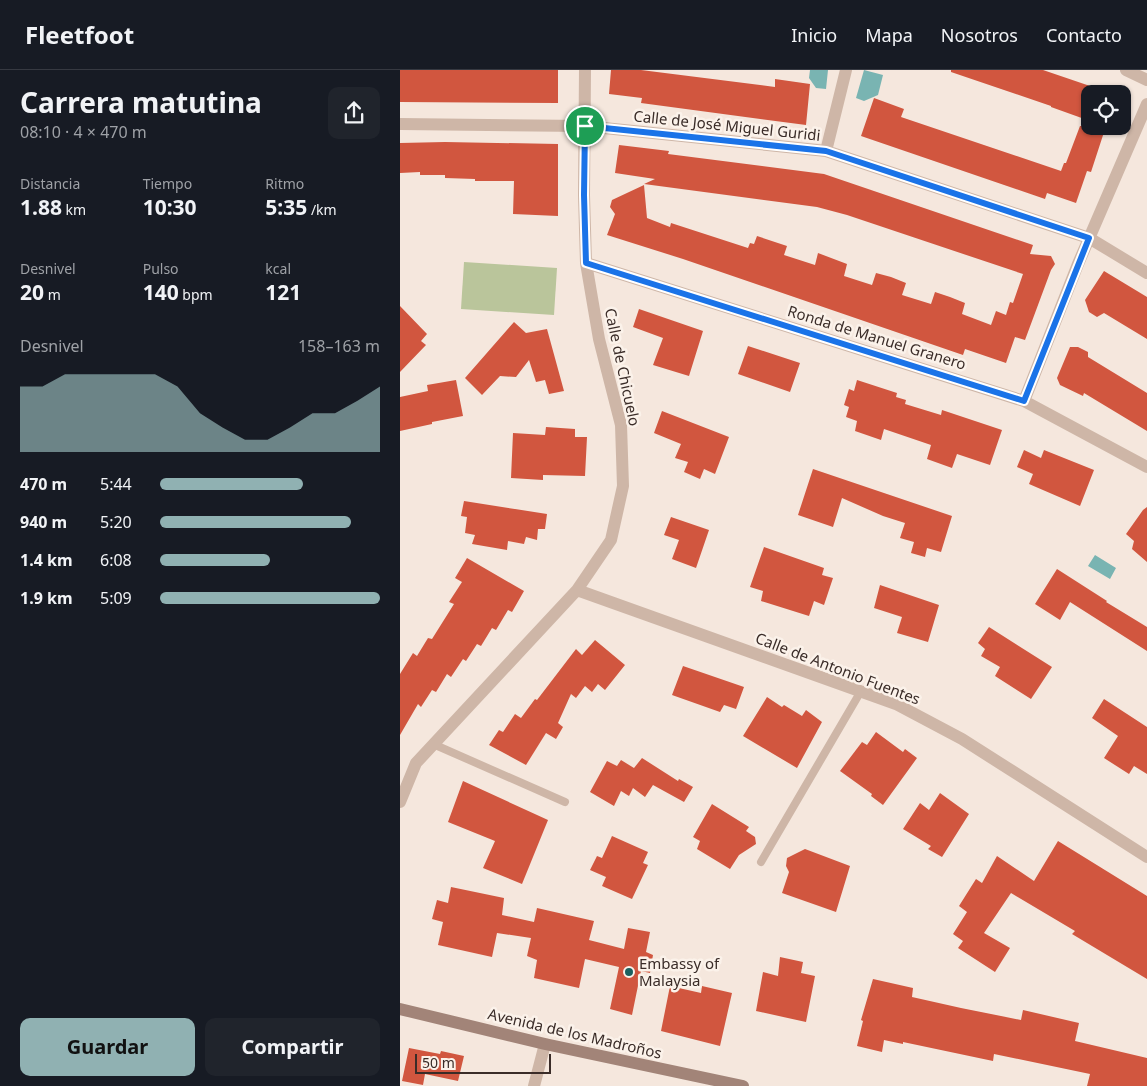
<!DOCTYPE html>
<html lang="es">
<head>
<meta charset="utf-8">
<style>
	:root { --surface:#171b24; --page:#20242c; --text:#f1f3f6; --muted:#9ea1a6; --line:#363941; --accent:#90b1b2 }
	body { margin:0; font-family:"Noto Sans",sans-serif; background:var(--page); color:var(--text); height:100vh; display:flex; flex-direction:column; font-size:19px; white-space:nowrap }
	* { box-sizing:border-box; margin:0 }
	p { font-size:16px; color:var(--muted) }
	.icon { flex:none; width:28px; height:28px; fill:none; stroke:currentColor; stroke-width:2; stroke-linecap:round; stroke-linejoin:round }
	.map { position:relative; flex:1; overflow:hidden }
	.sheet { display:flex; flex-direction:column; background:var(--surface); width:400px }
	.sheet>* { flex:none }
	.fabs { position:absolute; left:681px; top:15px; display:grid; gap:10px }
	.fabs a { display:grid; place-items:center; width:50px; height:50px; border-radius:10px; background:var(--surface); box-shadow:0 1px 4px #0004; font-size:25px }
	.scale { position:absolute; left:15px; bottom:12px; width:136px; box-sizing:border-box; padding-left:5px; border:2px solid #3a2c28; border-top:0; font-size:14px; line-height:18px; white-space:nowrap; color:#3a2c28; -webkit-text-stroke:4px #fbf2ea; paint-order:stroke }
	.pin { position:absolute; display:grid; place-items:center; width:42px; height:42px; color:#fff; margin:-21px; border:2px solid #fff; border-radius:50%; box-shadow:0 1px 5px #0007 }
	.round { display:grid; place-items:center; flex:none; width:52px; height:52px; border-radius:10px; background:var(--page) }
	.summary { display:flex; align-items:center; justify-content:space-between; height:85px; padding:0 20px }
	h1 { font-size:28px; font-weight:700; line-height:38px }
	.stats { display:grid; grid-template-columns:repeat(3,1fr); gap:8px; height:85px; padding:5px 20px }
	.stats div { display:grid; align-content:center }
	.stats b { font-size:21px; font-weight:700 }
	.stats small { font-size:14px; font-weight:400 }
	.stats p { font-size:14px }
	.chart { height:140px; padding:10px 20px }
	.chart p { display:flex; justify-content:space-between }
	.chart svg { width:100%; height:90px; margin-top:5px; fill:var(--accent); opacity:.7 }
	.button { display:flex; gap:10px; margin-top:auto; padding:10px 20px }
	.button a { flex:1; height:58px; border-radius:10px; background:var(--accent); color:#111; font-size:20px; font-weight:700; line-height:58px; text-align:center }
	.button a+a { background:var(--page); color:var(--text) }
	ul { padding:0 20px; list-style:none; font-size:16px }
	li { display:grid; grid-template-columns:80px 60px 1fr; align-items:center; height:38px }
	li i { height:12px; border-radius:6px; background:var(--accent) }
	header { display:flex; align-items:center; gap:30px; box-sizing:border-box; height:70px; padding:0 25px; background:var(--surface); border-bottom:1px solid var(--line) }
	header strong { font-size:24px }
	nav { display:flex; gap:28px; margin-inline-start:auto; font-size:18px }
	main { display:flex; flex:1; min-height:0 }
	.map>svg:first-child { display:block }
</style>
</head>
<body>
<header>
<strong>Fleetfoot</strong>
<nav><a>Inicio</a><a>Mapa</a><a>Nosotros</a><a>Contacto</a></nav>
</header>
<main>
<section class="sheet">
<div class="summary"><div><h1>Carrera matutina</h1><p>08:10 · 4 × 470 m</p></div><a class="round"><svg class="icon" aria-label="share" viewBox="0 0 24 24"><path d="M12 15V3M7 8l5-5 5 5M5 13v7h14v-7"/></svg></a></div>
<div class="stats">
<div><p>Distancia</p><b>1.88<small> km</small></b></div>
<div><p>Tiempo</p><b>10:30</b></div>
<div><p>Ritmo</p><b>5:35<small> /km</small></b></div>
</div>
<div class="stats">
<div><p>Desnivel</p><b>20<small> m</small></b></div>
<div><p>Pulso</p><b>140<small> bpm</small></b></div>
<div><p>kcal</p><b>121</b></div>
</div>
<div class="chart"><p><span>Desnivel</span>158–163 m</p>
<svg viewBox="0 0 160 44" preserveAspectRatio="none"><path d="M0 44V12L10 12L20 6L30 6L40 6L50 6L60 6L70 12L80 25L90 32L100 38L110 38L120 32L130 25L140 25L150 19L160 12V44z"/></svg>
</div>
<ul>
<li><b>470 m</b>5:44<i style="width:65%"></i></li>
<li><b>940 m</b>5:20<i style="width:87%"></i></li>
<li><b>1.4 km</b>6:08<i style="width:50%"></i></li>
<li><b>1.9 km</b>5:09<i style="width:100%"></i></li>
</ul>
<div class="button"><a>Guardar</a><a>Compartir</a></div>
</section>
<div class="map">
<svg width="747" height="1016" viewBox="0 0 747 1016">
	<rect width="100%" height="100%" fill="#f5e7dd"/>
	<path fill="#bac59b" d="M64,192L157,198L154,245L61,239Z"/>
	<path fill="#79b4b2" d="M410,0H428L426,19L416,18L409,8Z
		M464,0L483,5L478,25L464,31L456,28Z
		M695,485L716,498L710,509L688,496Z"/>
	<path fill="#d1563f" d="M0,0H158V33L0,32Z
		M211,0H241L375,17V9L410,14L406,55L241,33L242,28L209,24Z
		M551,0H643L690,16V51L651,37V36L551,2Z
		M474,28L504,39L501,47L661,101L664,93H666L680,56H706L691,102L687,101L676,133L647,123L645,129L461,66Z
		M45,72L158,74V146L113,144L114,111H75V109L45,108V105H20V102L0,103V73Z
		M219,75L269,81L268,84L424,104L633,175L630,184L651,186L655,194L651,200L625,270L615,267L606,293L565,279L563,285L283,189L207,165L215,144L210,137L212,130L244,115L247,148L270,157L271,153L348,178L350,173L354,174L357,166L387,176L384,185L415,195L418,183L447,194L444,206L472,215L476,203L491,207L506,213L502,225L531,234L535,222L550,227L565,233L562,244L591,255L596,241L606,245L610,232L613,233L623,204L447,145L417,137L244,114L255,109L215,103Z
		M704,201L747,227V269L704,243L697,247L689,242L685,230Z
		M0,236L27,264L21,271L26,275L0,302Z
		M239,239L303,261L289,306L253,295L263,268L233,257Z
		M114,252L126,263L147,259L164,321L149,324L145,310L136,312L129,290L116,307L100,306L82,325L65,308Z
		M348,276L400,293L390,322L338,304Z
		M670,277H678L688,282V287L747,323V361L684,323L683,326L660,315L657,308Z
		M56,310L63,346L32,352V354L0,361V327L28,321L27,315Z
		M457,310L497,323L496,327L506,330L505,334L541,345L542,340L602,360L590,395L557,384L552,398L527,389L531,375L484,359L481,370L455,361L457,351L446,347L449,337L444,335L449,319L454,321Z
		M262,341L329,367L315,404L304,399L300,409L284,402L288,392L275,388L281,374L254,363Z
		M146,357L175,359V367H187L185,406L143,405V410L111,408L113,363L145,365Z
		M624,380L641,388L644,380L694,400L680,436L629,414L633,404L617,397Z
		M413,399L552,446L541,482L527,478L525,487L511,483L514,472L500,468L505,453L483,446L442,428L433,457L398,445Z
		M64,431L147,444L145,459H138L137,470L126,467L124,474L108,471L107,480L72,474L75,465L65,463L67,447L61,446Z
		M747,437V492L732,479L734,471L726,464L743,440Z
		M271,447L309,460L296,498L272,489L279,470L264,465Z
		M364,477L424,498L422,505L433,508L424,535L414,531L409,546L361,531L363,521L350,517Z
		M67,488L124,521L112,542L108,540L96,560L92,558L81,576L77,574L66,591L63,589L51,607L47,604L36,622L32,620L21,637L18,634L0,665V604L13,583L17,586L28,568L32,569L54,534L49,532L62,512L55,508Z
		M657,499L707,531L706,532L747,557V581L670,532L660,550L635,534Z
		M480,515L539,535L528,572L497,563L502,547L474,538Z
		M589,557L652,597L631,629L595,606L600,597L581,586L585,579L578,573Z
		M195,570L225,595L205,620L198,614L192,622L185,616L176,628L171,624L158,653L163,657L156,669L146,663L126,695L89,675L99,660L103,662L115,644L121,648L135,629L137,630L176,579L182,585Z
		M283,596L344,617L336,639L324,635L320,642L272,625Z
		M367,627L382,637L384,635L402,646L406,640L422,652L397,698L343,666Z
		M704,629L747,657V704L734,696L729,704L704,688L718,666L692,648Z
		M476,662L503,682L505,679L517,688L483,735L471,726L472,724L440,701L462,672L467,675Z
		M242,688L278,711L279,709L293,717L284,732L253,715L245,727L233,718L229,726L221,721L214,736L190,722L207,691L217,696L221,690L234,698Z
		M63,711L148,750L122,814L83,798L95,771L48,752Z
		M540,723L569,744L542,787L528,779L531,776L503,759L520,733L529,740Z
		M312,734L349,757L346,761L355,767L356,774L339,785L330,799L297,779L300,771L293,767Z
		M212,766L248,782L243,793L248,795L232,829L202,816L206,807L190,800L197,786L202,788Z
		M658,771L747,826V909L672,864L675,861L611,823L584,863L610,878L595,902L558,878L563,871L553,864L567,842L559,836L576,809L582,813L597,786L634,811Z
		M405,779L450,796L436,842L382,823L389,802L386,796L387,788Z
		M51,817L104,828L102,845L134,852L137,838L194,851L189,870L224,879L228,858L250,862L246,882L253,885L250,903L241,901L232,945L210,939L219,897L185,889L179,918L134,908L137,890L127,886L131,868L97,863L92,887L38,875L43,852L32,849L37,830L48,833Z
		M380,887L403,892L401,903L415,906L406,952L356,941L363,902L378,906Z
		M473,909L513,918L512,927L561,938L621,950L623,940L679,953L675,971L747,988V1016H687L690,1004L594,984L593,991L503,972V974L484,970L482,982L457,976L463,951L461,950Z
		M270,916L301,923L302,916L332,923L320,976L261,961Z
		M9,978L40,984L41,981L64,986L58,1011L25,1004L23,1015L2,1011Z"/>
	<g fill="none" stroke-linecap="round" stroke-linejoin="round">
		<path stroke="#ceb6a7" stroke-width="8" d="M33,674L165,732
			M361,792L461,621"/>
		<path stroke="#ceb6a7" stroke-width="12" d="M726,0L747,10
			M0,54L185,56L426,81L689,168L747,203
			M426,81L446,0
			M186,193L624,331L747,397
			M624,331L678,194L747,34
			M177,520L496,634L562,669L747,787
			M0,732L16,693L177,520L211,470L223,416L221,355L199,269L186,193L184,125L185,0
			M134,1016L145,974"/>
		<path stroke="#a28478" stroke-width="12" d="M0,939L145,974L343,1016"/>
	</g>
	<g fill="none" stroke-linecap="round" stroke-linejoin="round">
		<defs>
			<path id="route" d="M185,56L426,81L689,168L624,331L186,193L184,125Z"/>
		</defs>
		<use href="#route" stroke="#fff" stroke-width="10"/>
		<use href="#route" stroke="#1a73e8" stroke-width="6"/>
	</g>
	<circle fill="#1a605f" stroke="#fbf2ea" stroke-width="2" cx="229" cy="902" r="5"/>
	<g text-anchor="middle" dominant-baseline="central" stroke-width="5" stroke-linejoin="round" paint-order="stroke">
		<g font-size="15" fill="#3a2c28" stroke="#fbf2ea">
			<text transform="translate(327 55) rotate(6)">Calle de José Miguel Guridi</text>
			<text transform="translate(477 267) rotate(17)">Ronda de Manuel Granero</text>
			<text transform="translate(223 297) rotate(78)">Calle de Chicuelo</text>
			<text transform="translate(438 598) rotate(21)">Calle de Antonio Fuentes</text>
			<text transform="translate(175 963) rotate(13)">Avenida de los Madroños</text>
		</g>
		<g font-size="15" fill="#3a2c28" stroke="#fbf2ea" text-anchor="start">
			<text x="239" y="893">Embassy of<tspan x="239" dy="17">Malaysia</tspan></text>
		</g>
	</g>
</svg>
<div class="fabs">
<a><svg class="icon" aria-label="locate" viewBox="0 0 24 24"><circle cx="12" cy="12" r="6"/><path d="M12 2v4M12 18v4M2 12h4M18 12h4"/></svg></a>
</div>
<div class="scale">50 m</div>
<div class="pin" style="left:185px;top:56px;background:#1e9e55"><svg class="icon" aria-label="arrive" viewBox="0 0 24 24"><path d="M6 21V4h12l-3 4 3 4H6"/></svg></div>
</div>
</main>
</body>
</html>
